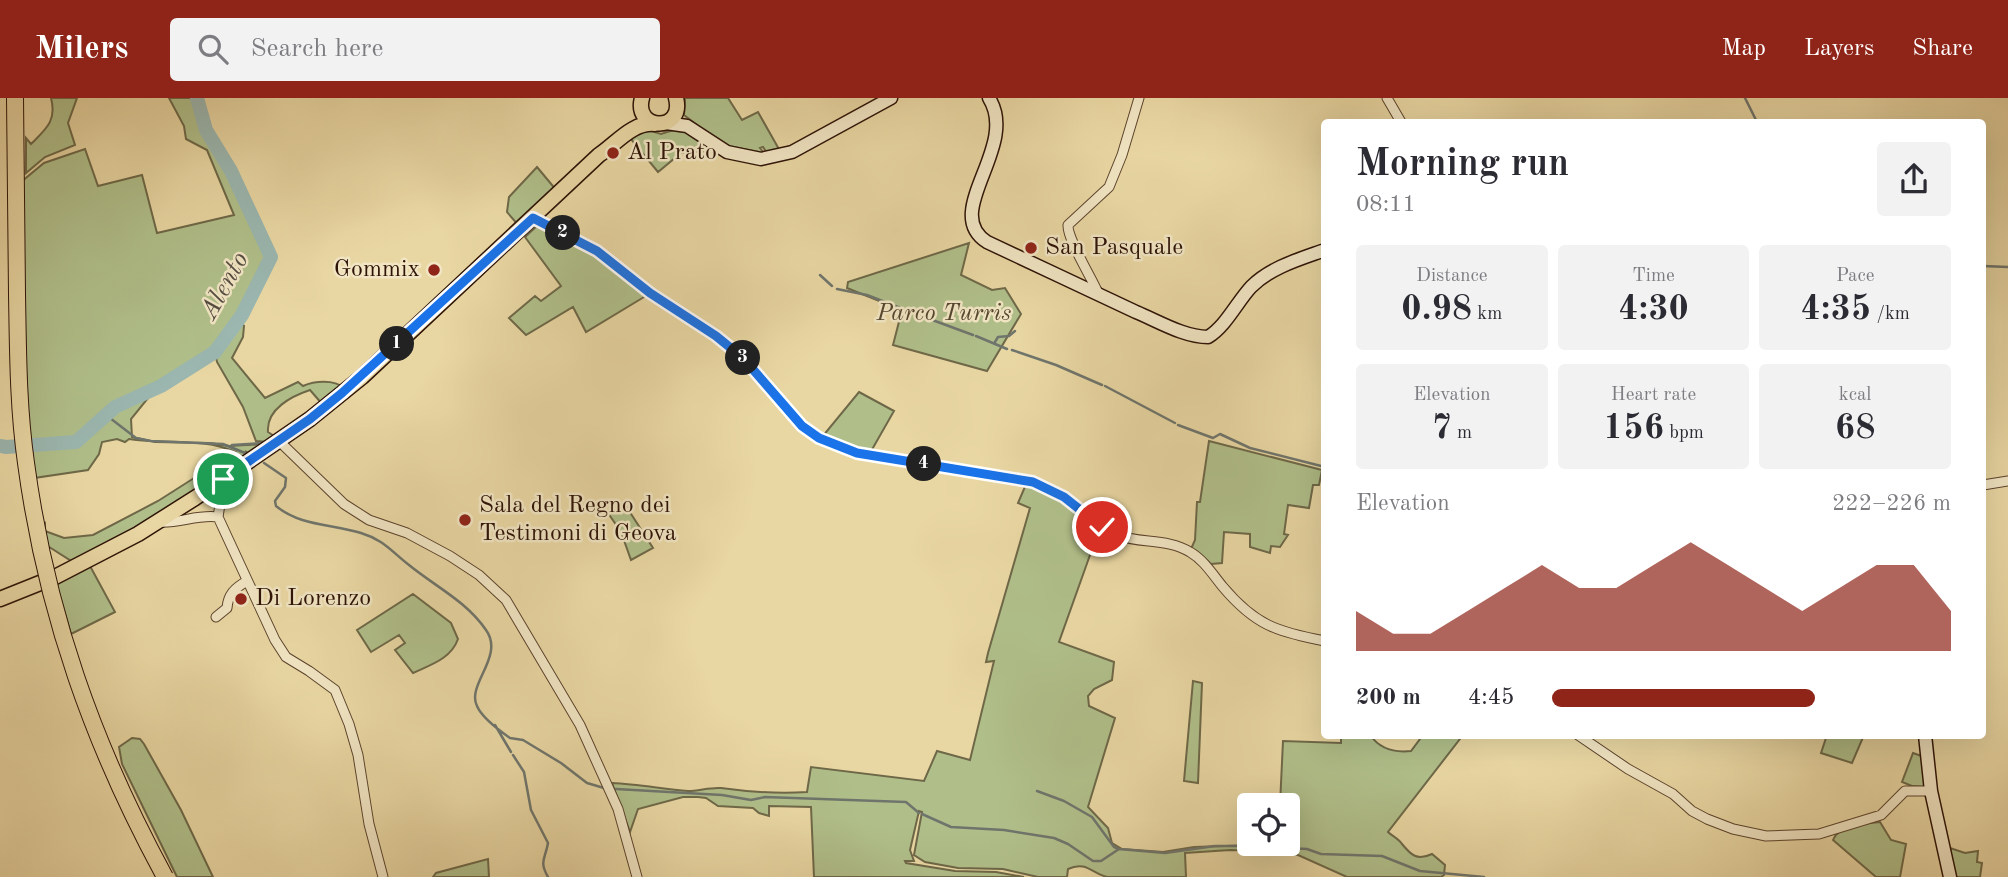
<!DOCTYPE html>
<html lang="en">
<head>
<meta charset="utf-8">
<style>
	:root { --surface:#fff; --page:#f2f2f3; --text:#2b2b33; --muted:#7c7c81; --accent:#8f2418 }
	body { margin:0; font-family:"Old Standard TT",serif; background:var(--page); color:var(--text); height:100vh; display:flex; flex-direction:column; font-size:26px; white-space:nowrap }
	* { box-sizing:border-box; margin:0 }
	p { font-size:23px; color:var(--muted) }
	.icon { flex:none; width:38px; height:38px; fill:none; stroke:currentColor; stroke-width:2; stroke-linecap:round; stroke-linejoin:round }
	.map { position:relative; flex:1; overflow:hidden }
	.sheet { position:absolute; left:1321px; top:21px; width:665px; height:620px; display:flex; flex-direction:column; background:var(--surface); border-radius:7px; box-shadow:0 7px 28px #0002 }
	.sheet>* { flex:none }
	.buttons { position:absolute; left:1237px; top:695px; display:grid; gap:14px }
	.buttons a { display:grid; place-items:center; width:63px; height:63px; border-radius:7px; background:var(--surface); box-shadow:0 7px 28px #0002; font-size:35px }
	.pin { position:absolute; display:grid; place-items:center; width:60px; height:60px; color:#fff; margin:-30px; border:4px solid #fff; border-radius:50%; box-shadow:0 2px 7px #0007 }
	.km { position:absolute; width:35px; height:35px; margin:-18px; border-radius:50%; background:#222; color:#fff; font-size:19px; line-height:35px; text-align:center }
	.round { display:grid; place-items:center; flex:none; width:74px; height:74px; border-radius:7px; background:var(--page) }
	.overview { display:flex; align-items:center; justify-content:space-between; height:119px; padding:0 35px }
	h1 { font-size:38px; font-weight:700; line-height:52px }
	.metrics { display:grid; grid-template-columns:repeat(3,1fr); gap:10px; height:119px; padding:7px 35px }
	.metrics div { display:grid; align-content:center; border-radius:7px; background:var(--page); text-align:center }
	.metrics b { font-size:35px; font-weight:700 }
	.metrics small { font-size:19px; font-weight:400 }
	.metrics p { font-size:19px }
	.chart { height:196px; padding:14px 35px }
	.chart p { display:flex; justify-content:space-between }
	.chart svg { width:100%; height:126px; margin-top:7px; fill:var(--accent); opacity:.7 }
	ul { padding:0 35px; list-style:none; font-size:23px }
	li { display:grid; grid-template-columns:112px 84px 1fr; align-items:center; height:52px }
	li i { height:18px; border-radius:9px; background:var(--accent) }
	header { display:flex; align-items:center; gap:42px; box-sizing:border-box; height:98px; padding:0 35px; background:var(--accent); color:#fff }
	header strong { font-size:33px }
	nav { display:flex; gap:38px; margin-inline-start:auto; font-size:24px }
	.search { width:490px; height:63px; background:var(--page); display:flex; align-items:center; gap:18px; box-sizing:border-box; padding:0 24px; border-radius:7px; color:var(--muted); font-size:26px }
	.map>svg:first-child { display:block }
</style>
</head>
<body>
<header>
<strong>Milers</strong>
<div class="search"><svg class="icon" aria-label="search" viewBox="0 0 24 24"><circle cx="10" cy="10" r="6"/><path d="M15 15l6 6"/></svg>Search here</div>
<nav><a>Map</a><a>Layers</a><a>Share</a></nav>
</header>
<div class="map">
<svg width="2008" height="779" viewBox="0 0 2008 779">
	<rect width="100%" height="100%" fill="#e9d7a3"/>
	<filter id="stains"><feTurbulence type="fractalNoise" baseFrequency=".00286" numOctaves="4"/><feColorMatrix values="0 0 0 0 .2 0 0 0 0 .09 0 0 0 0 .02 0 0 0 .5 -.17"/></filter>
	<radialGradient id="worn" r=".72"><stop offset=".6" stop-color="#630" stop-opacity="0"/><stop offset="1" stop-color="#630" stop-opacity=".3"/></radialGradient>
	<path fill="#b0bf8a" stroke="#6e6848" stroke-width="2" d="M51,0H77L68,25L75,47L45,59L26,75V40L31,46C46,31 57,23 51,0Z
		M169,0H195L204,31L230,75L245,114L266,154L264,170L250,196L233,227L216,249V254L240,224L244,228L243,239L232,260L265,300L298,284L303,288C314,283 334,281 344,290L323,307L310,292C292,298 266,311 268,334L277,340L269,344L256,343L243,309L217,264L216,259L148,300L131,321L132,339L155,344L210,345L229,348L267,346L252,357L245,353L250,358L141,428L73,464L46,447L42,426L45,425V433L64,440L93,437L158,403L235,354C203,339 163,347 129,341L125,344L117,341L102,344L99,356L88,372L34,380L27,307L21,84L44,65L85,51L98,88L142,77L157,135L234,117L207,52L186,41L184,28Z
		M685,0H728L742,22L758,14L780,53L767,55L763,49L760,50L764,55L723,47L684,17Z
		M642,30L661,36L680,30L713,53L681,55L658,74L630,40Z
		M537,69L557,93L519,128L507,114L509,99Z
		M538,127L597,156L649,196L586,234L573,209L526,237L509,220L535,198L541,203L561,188L525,139Z
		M969,145L961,177L992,192L1005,190L1021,216L987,273L893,247L902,212L847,190L848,184Z
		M859,294L894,313L870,355L822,339Z
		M1209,343L1322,372L1319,387H1313L1309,410L1288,407L1284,436L1288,437L1280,449L1271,448L1270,455L1250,449V436L1224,434L1222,465L1211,466L1191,451L1195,442L1197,404H1200Z
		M1027,384L1040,388L1100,429L1059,544L1114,564L1112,582L1094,591L1088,598L1089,608L1115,620L1088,709L1108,730L1112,745L1122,751L1163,754L1194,749L1288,746V707H1280L1283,643L1341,645V637H1370C1380,651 1394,655 1411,653L1423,637H1463L1388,734C1392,738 1399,741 1402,746C1411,757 1417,763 1432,756L1445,767L1444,777L1441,779H1347L1298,757L1280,754L1230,752L1185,755L1186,779C1161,779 1133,779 1108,779C1093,777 1087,762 1068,771L1067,779H1038L1003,771L958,770L925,764L914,757L922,714L919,713L910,752L914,763H905L906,765L955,773L996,774L1024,779H814L811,709L769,708V718L759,715L753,710L718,708L706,700L698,699H683L638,711L630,734L612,685C638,686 663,691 688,693C699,693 710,689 721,690C750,694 778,696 807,694L811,669L924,683L937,653L970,662L994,563L986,564L988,555L1030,410L1018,405Z
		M624,405L653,450L631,462L621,434L608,415Z
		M90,468L115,514L71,536L56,485Z
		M413,496L451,525L458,541C451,561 430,567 413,575L395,552L405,545L399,537L371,554L357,532Z
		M1193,583L1202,585L1198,685L1184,683Z
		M1827,637H1864L1852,665L1821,655Z
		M132,640L140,641L144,646L181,712L213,779H177L122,666L119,649Z
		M1913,655L1927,660L1925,689L1912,688L1902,684Z
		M1880,724L1891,742L1906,746L1900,779H1876L1833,742C1839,726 1866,725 1880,724Z
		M1950,750L1965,755L1978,753L1977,764L1982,765L1980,779H1953Z
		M488,761L489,779H433L436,775Z"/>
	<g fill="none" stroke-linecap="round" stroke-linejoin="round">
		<path stroke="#6f756c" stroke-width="2.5" d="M1745,0L1757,24
			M1983,168L2008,169
			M820,177L832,188
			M837,191L867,197L903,211
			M908,213L973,237
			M976,238L1007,251
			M995,244L998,239L1009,238L1015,233
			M1012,252L1056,267L1102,287
			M1105,288L1175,325
			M106,317L136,340L151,343L223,346L250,357
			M1178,327L1213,340L1220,336L1250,350L1325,369
			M232,347L263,345
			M264,365L286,380L285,389L275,403L276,408C300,428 332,426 361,435C384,442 391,453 409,467C436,489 466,503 486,532C505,558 466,587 477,608C482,620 500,633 510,640L523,642L561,665L587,685L604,690
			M495,627L511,654
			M513,657L524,674L531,712L548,745C545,762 539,763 548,779
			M616,691L722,697L751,702L765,699L906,704L919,715
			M1037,693L1064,703L1092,719L1114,749L1119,751
			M922,716L951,729L1004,732L1054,740L1068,746L1093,763H1101L1119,751L1165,755L1215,748H1252L1307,751L1321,756L1382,758L1420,773L1484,779"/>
		<path stroke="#9bb7b0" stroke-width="14" d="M0,348L6,349L76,344L115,309L161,288L215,254L242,217L271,159L231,73L206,32L197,0"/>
		<defs>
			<path id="street" d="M1387,0L1401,24
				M533,120L597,153L650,195L715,238L743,259L802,328L819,340L857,355L1033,384L1064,399L1117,437C1141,446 1167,440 1190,454C1204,462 1213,477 1223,489C1255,527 1277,534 1325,543
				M1099,197C1092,180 1067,141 1068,127L1109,89L1122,57L1139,0
				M279,343L344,406L369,422L407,435L450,458L479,477L506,502L580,627L618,711L637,779
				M224,381L218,419L275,542L286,559L309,573L335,592L349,626L358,657L369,726L383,779
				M1983,387L2008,383
				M158,424C179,426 197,416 218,419
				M216,519L227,510C228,496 235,490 247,483
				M1578,637L1628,671L1673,696L1692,713L1707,721L1733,731L1766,738L1819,736L1881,717L1905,693H1931"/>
			<path id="secondary" d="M989,0C1020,49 940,114 987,144C1037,167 1086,191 1136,214C1158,223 1184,239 1208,239C1226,228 1237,204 1251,189C1271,169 1300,161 1325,152
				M666,25L687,28L727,54L761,61L792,54L891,0
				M1925,637L1931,693L1950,779"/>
			<path id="primary" d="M642,0C633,33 685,35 676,0
				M0,501L55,479L138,436L195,400L310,321L362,279L599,57C617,45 632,24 655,26"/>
		</defs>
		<use href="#street" stroke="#5c432d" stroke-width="11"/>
		<use href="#secondary" stroke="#2d1206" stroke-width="15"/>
		<use href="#primary" stroke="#2d1206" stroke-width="17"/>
		<use href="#street" stroke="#f1e5c3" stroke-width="9"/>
		<use href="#secondary" stroke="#f1e5c3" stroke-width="12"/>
		<use href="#primary" stroke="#e9d7a3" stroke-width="14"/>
		<defs>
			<path id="highway-bridge" d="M15,0C16,65 16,131 17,196C18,253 18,309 26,365C46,514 93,647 165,779"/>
		</defs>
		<use href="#highway-bridge" stroke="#2d1206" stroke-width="18" stroke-linecap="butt"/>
		<use href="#highway-bridge" stroke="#e9d7a3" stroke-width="16"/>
	</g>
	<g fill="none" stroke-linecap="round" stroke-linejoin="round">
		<defs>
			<path id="route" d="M223,381L310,321L342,295L533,120L597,153L650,195L716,238L743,260L802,328L819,340L857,355L1033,384L1064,399L1102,429"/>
		</defs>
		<use href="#route" stroke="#fff" stroke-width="14"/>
		<use href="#route" stroke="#1a73e8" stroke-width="9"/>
	</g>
	<g fill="#8f2418" stroke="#f1e5c3" stroke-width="2.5">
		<circle cx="613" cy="55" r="7"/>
		<circle cx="1031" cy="150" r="7"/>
		<circle cx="434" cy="172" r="7"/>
		<circle cx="465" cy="422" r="7"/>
		<circle cx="241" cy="501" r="7"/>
	</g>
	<g text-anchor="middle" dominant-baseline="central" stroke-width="5" stroke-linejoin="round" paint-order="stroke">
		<g font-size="24" fill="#2d1206" stroke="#f1e5c3" text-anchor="start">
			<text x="627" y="55">Al Prato</text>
			<text x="1045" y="150">San Pasquale</text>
			<text x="420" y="172" text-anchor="end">Gommix</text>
			<text x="479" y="408">Sala del Regno dei<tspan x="479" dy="28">Testimoni di Geova</tspan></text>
			<text x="255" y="501">Di Lorenzo</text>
		</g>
		<g font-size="24" font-style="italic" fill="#54462e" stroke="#f1e5c3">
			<text x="944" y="216">Parco Turris</text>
		</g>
		<g font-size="26" font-style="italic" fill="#544c42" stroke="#f1e5c3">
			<text transform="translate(225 188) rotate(-61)">Alento</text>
		</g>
	</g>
	<rect width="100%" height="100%" filter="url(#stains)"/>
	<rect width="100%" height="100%" fill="url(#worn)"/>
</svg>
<div class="buttons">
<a><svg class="icon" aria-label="locate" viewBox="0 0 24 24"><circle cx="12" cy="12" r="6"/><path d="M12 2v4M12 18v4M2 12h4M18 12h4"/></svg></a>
</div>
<div class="pin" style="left:223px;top:381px;background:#1e9e55"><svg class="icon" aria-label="arrive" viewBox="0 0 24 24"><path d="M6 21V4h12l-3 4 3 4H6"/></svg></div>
<div class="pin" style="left:1102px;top:429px;background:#d93025"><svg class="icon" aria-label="check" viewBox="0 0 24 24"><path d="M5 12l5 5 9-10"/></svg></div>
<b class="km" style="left:397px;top:246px">1</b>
<b class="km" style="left:563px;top:135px">2</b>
<b class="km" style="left:743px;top:260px">3</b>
<b class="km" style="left:924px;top:366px">4</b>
<section class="sheet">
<div class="overview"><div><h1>Morning run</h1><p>08:11</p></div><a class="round"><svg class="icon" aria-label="share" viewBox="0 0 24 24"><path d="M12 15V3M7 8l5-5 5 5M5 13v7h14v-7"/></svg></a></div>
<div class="metrics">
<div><p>Distance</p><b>0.98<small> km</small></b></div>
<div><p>Time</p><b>4:30</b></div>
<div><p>Pace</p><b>4:35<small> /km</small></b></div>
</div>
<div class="metrics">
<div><p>Elevation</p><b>7<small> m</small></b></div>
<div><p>Heart rate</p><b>156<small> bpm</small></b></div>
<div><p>kcal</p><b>68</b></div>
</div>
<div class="chart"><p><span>Elevation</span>222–226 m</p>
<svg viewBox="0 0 160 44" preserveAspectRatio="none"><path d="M0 44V30L10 38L20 38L30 30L40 22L50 14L60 22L70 22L80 14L90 6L100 14L110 22L120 30L130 22L140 14L150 14L160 30V44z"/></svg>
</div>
<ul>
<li><b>200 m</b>4:45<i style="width:66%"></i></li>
</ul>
</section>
</div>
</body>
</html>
